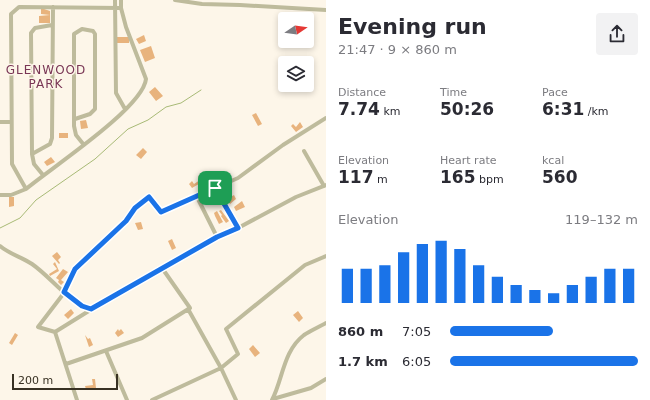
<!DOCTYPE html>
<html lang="en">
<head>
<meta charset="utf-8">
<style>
	:root { --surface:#fff; --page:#f2f2f3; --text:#2b2b33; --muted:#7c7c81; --accent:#1a73e8 }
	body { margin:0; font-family:"DejaVu Sans",sans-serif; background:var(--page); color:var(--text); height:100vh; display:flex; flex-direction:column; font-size:15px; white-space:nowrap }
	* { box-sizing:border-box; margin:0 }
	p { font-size:13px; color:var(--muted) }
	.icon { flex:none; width:22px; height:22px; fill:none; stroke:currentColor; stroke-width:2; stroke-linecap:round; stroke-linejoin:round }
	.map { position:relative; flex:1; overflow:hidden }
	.drawer { display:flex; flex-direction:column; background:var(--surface); width:324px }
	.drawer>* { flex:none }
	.needle { width:26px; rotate:77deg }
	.tools { position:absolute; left:278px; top:12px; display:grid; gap:8px }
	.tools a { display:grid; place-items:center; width:36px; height:36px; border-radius:4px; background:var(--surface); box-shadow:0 2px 6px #0003; font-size:20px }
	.scale { position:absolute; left:12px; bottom:10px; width:106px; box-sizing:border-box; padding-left:4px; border:2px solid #383123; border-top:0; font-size:11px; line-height:14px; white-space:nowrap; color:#383123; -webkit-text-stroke:3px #fdf6e9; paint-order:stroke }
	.pin { position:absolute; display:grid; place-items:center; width:34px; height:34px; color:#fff; margin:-17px; border-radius:8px; box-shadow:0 2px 6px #0006 }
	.round { display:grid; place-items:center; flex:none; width:42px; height:42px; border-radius:4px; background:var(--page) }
	.head { display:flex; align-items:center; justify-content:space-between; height:68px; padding:0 12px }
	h1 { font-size:22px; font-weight:700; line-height:30px }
	.figures { display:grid; grid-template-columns:repeat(3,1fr); gap:6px; height:68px; padding:4px 12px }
	.figures div { display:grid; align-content:center }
	.figures b { font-size:17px; font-weight:700 }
	.figures small { font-size:11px; font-weight:400 }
	.figures p { font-size:11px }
	.chart { height:112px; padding:8px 12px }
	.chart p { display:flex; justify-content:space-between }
	.chart svg { width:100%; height:72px; margin-top:4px; stroke:var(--accent); stroke-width:6 }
	ul { padding:0 12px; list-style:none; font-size:13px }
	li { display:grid; grid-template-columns:64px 48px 1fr; align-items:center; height:30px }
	li i { height:10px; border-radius:5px; background:var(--accent) }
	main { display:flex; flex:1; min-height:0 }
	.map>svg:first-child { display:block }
</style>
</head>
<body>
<main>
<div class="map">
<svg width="326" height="400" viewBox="0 0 326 400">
	<rect width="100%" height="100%" fill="#fdf6e9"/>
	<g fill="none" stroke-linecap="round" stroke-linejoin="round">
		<path stroke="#a8ba76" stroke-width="1" d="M0,228L20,218L36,200L95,159L128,129L148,120L166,107L181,103L201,90"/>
	</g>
	<path fill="#e8b37d" d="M41,8L50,11V15L41,14Z
		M50,15V23H39V16Z
		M144,35L146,41L139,44L136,39Z
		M117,37H129V43H117Z
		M151,46L155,58L145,62L140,50Z
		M155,87L163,96L156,101L149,92Z
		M256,113L262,124L258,126L252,115Z
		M86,120L88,128L81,129L80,121Z
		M300,122L303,127L296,132L291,126L293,124L296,127Z
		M59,133H68V138H59Z
		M143,148L147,152L141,159L136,155Z
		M51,157L55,162L47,166L44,162Z
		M199,176L204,181L192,188L189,184L192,181L194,184L200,180L198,177Z
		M234,195L236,199L230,204L227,199Z
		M9,197H14V206L9,207Z
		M242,201L245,207L236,211L234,207Z
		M221,210L229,221L226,223L221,216L222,215L219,211Z
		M217,211L223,222L219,224L215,216L214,213Z
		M141,222L143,229L138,230L135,223Z
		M172,239L176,248L172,250L168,241Z
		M57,252L61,257L58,260L60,263L59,264L52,256Z
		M55,262L59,271L50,276L49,274L57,269L53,264Z
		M63,269L68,272L61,280L64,282L61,285L58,282L59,280L56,278Z
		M71,309L74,313L68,319L64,315Z
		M298,311L303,318L299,322L293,315Z
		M118,329L119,331L121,329L124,333L118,337L115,333Z
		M15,333L18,335L12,345L9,343Z
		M85,335L88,339L90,338L93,345L89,347Z
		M253,345L260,353L255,357L249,349Z
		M92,379H95L96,388L86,389L85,386L93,385Z"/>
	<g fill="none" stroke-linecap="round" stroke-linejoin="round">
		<path stroke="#bebb9c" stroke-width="4" d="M115,0L116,93L125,109
			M175,0L202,4L240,5L326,10
			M326,118L283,145L238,178L161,212L149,197L135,208L126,221L75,269L64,293L38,327L55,332L129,286L217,237L238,228L296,197L326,185
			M75,119L90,114L95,109V34L93,31L82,29L74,34V126L76,135L84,145
			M0,122H11
			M304,151L324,186
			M32,154L50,144L52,138L53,7
			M43,175L34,164L32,154L31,33L35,28L52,25
			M215,188L238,228
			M26,189L12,164L11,14L19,7L121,8
			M0,195H11L26,189C51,168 143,108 146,79L126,27L121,8V0
			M196,195L217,237
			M0,246C9,254 22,257 32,264C52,278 67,301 91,309
			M188,309L221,368L236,400
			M55,332L77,400
			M106,351L127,400
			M66,364L142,338L190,308L162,268
			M273,399L311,388L326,379
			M152,400L221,368L238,354L226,329L305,265L326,256
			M272,400C283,379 283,351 304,335C310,331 319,327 326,323"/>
	</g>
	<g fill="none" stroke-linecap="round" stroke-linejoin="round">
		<defs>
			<path id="route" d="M215,188L238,228L217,237L91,309L82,306L64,292L75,269L126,221L135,208L149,197L161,212Z"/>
		</defs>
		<use href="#route" stroke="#fff" stroke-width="8"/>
		<use href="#route" stroke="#1a73e8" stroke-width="5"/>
	</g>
	<g text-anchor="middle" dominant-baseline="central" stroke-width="3" stroke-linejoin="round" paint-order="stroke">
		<g font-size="12" letter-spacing="1" fill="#793655" stroke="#fdf6e9">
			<text x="46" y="70">GLENWOOD<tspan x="46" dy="14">PARK</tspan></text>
		</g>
	</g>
</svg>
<div class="tools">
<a><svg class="needle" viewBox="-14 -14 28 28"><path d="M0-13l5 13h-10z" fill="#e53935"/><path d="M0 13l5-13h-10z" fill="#7c7c81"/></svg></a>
<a><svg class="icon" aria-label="layers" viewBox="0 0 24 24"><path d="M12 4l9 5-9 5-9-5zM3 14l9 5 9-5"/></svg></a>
</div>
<div class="scale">200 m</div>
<div class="pin" style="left:215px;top:188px;background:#1e9e55"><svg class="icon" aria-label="arrive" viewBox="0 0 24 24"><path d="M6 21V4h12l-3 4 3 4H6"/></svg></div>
</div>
<section class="drawer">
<div class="head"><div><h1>Evening run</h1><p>21:47 · 9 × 860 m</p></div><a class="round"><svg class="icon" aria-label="share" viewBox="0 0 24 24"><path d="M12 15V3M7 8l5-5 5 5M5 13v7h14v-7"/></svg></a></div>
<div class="figures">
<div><p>Distance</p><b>7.74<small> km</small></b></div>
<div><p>Time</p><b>50:26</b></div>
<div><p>Pace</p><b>6:31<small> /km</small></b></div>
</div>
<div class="figures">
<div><p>Elevation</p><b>117<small> m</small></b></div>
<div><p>Heart rate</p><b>165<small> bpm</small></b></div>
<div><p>kcal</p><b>560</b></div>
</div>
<div class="chart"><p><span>Elevation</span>119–132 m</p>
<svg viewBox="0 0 160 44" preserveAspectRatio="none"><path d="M5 44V23M15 44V23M25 44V21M35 44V13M45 44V8M55 44V6M65 44V11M75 44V21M85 44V28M95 44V33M105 44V36M115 44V38M125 44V33M135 44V28M145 44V23M155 44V23"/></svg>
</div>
<ul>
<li><b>860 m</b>7:05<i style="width:55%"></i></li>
<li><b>1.7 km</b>6:05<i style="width:100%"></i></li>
</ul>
</section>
</main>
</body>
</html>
